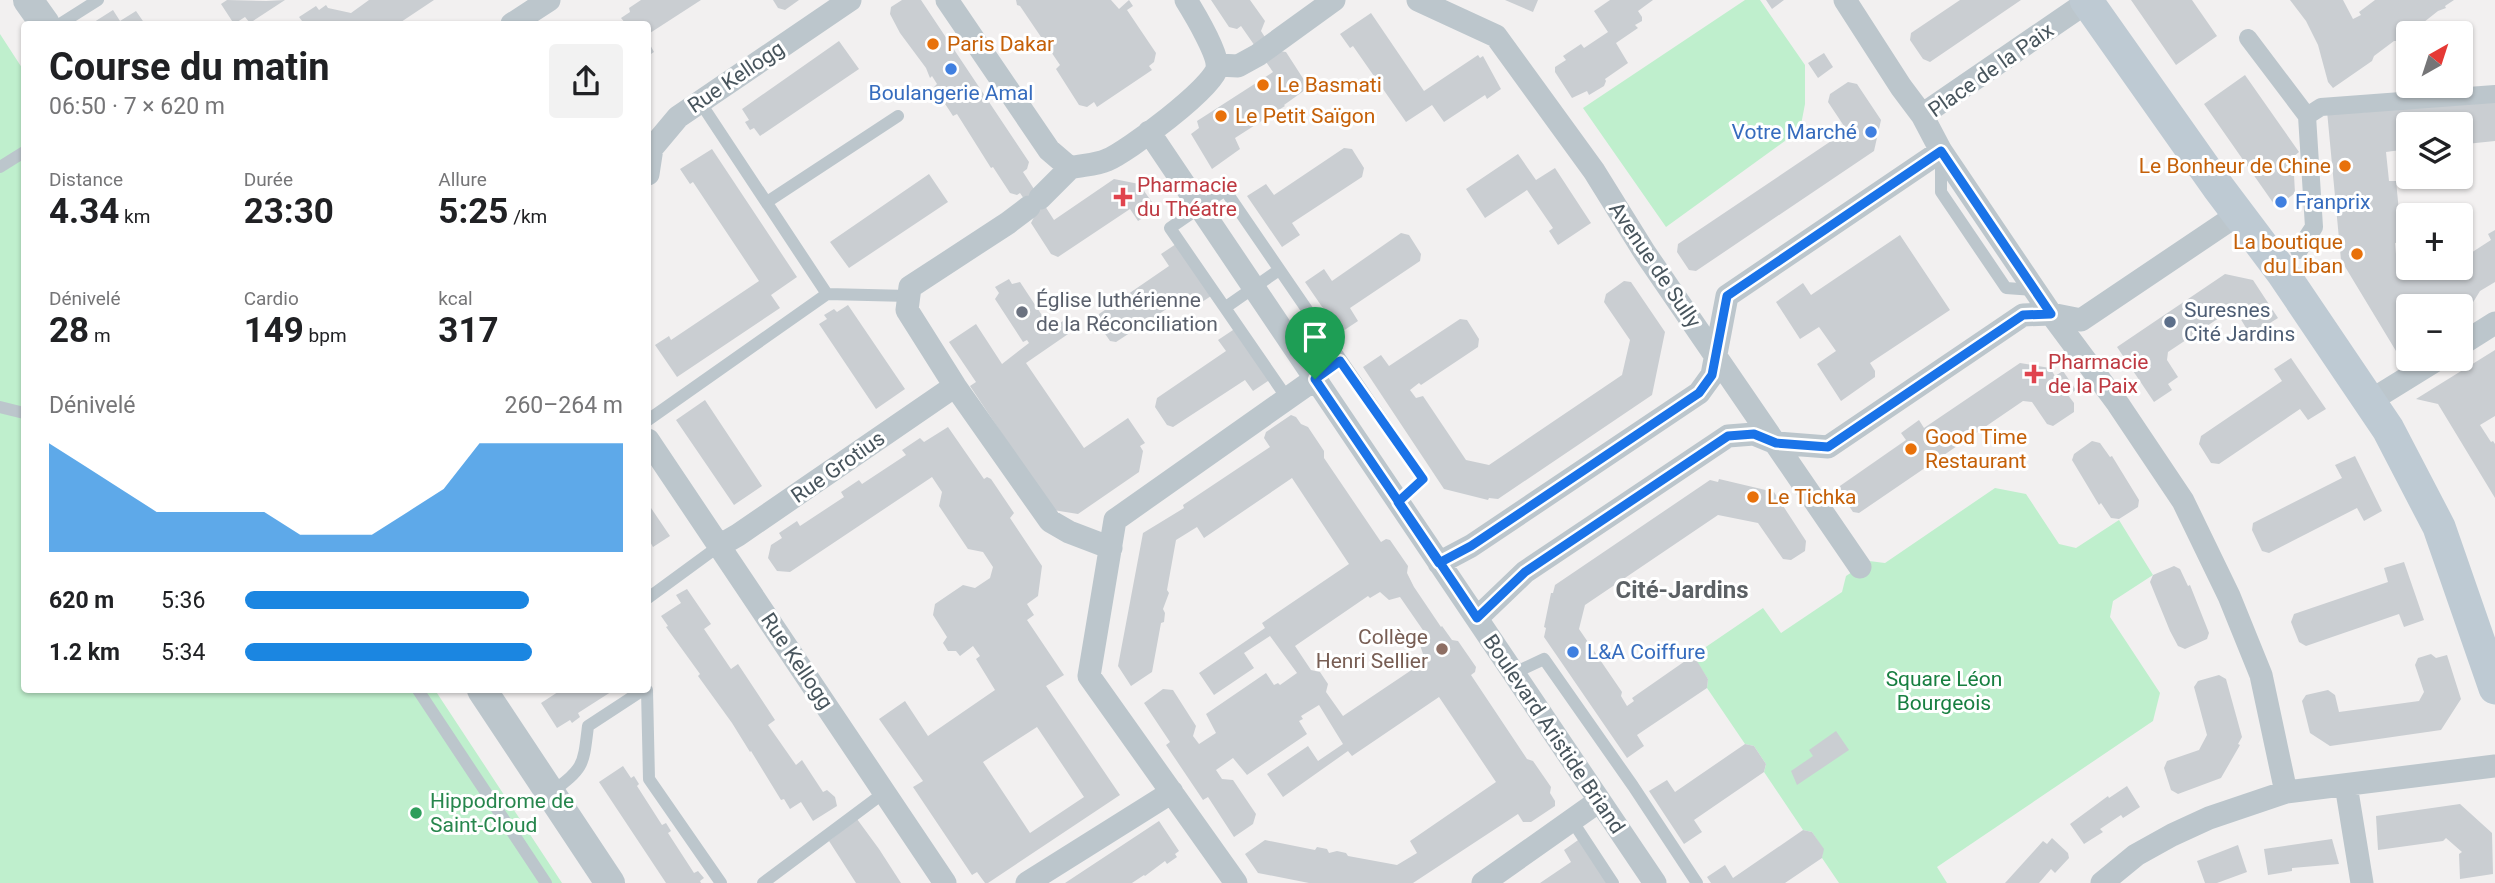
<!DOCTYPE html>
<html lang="fr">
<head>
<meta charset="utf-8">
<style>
	:root { --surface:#fff; --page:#f2f2f2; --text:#202124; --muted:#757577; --accent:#1b86e1 }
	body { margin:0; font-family:Roboto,sans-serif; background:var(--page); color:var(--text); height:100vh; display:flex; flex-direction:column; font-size:26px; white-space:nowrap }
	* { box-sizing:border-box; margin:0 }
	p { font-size:23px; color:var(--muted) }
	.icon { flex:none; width:38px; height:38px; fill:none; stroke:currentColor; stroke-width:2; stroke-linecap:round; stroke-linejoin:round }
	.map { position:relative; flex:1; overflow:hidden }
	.details { position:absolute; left:21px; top:21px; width:630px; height:672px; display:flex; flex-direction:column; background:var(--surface); border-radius:7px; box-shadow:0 2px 5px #0004 }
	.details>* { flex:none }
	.needle { width:46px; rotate:39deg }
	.tools { position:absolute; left:2396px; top:21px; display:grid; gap:14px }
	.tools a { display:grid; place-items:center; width:77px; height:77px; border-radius:7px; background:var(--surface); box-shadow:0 2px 5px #0004; font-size:35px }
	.pin { position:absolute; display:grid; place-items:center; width:60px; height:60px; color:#fff; margin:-72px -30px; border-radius:50% 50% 50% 0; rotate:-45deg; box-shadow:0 0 7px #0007 }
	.pin .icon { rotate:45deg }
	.round { display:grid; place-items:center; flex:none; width:74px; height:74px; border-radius:7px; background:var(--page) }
	.overview { display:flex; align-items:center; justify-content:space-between; height:119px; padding:0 28px }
	h1 { font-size:38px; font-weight:700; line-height:52px }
	.stats { display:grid; grid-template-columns:repeat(3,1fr); gap:10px; height:119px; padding:7px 28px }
	.stats div { display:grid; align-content:center }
	.stats b { font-size:35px; font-weight:700 }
	.stats small { font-size:19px; font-weight:400 }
	.stats p { font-size:19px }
	.chart { height:196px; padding:14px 28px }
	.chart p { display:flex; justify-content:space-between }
	.chart svg { width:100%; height:126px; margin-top:7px; fill:var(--accent); opacity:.7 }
	ul { padding:0 28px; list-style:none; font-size:23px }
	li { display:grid; grid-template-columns:112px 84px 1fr; align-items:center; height:52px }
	li i { height:18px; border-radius:9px; background:var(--accent) }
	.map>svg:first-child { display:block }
</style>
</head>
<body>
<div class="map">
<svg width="2495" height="883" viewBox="0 0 2495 883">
	<rect width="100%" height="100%" fill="#f2f0f0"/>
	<path fill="#bfefcd" d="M1745,0H1760L1805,65V104L1800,130L1666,227L1583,108Z
		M0,34L24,71V690H435L562,883H0Z
		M1995,488L2026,494L2059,544L2076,548L2119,520L2153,575L2113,601L2110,617L2160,693L2153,721L1937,867L1947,883H1839L1822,858L1823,849L1812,832L1803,830L1764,772L1766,764L1754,746L1745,744L1707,688L1708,679L1696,661L1697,653L1763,608L1781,633L1842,592L1846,576L1869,561L1885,563Z"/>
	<path fill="#caced2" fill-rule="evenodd" d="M227,0L266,1L285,0L250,23L245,17L234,24L221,4Z
		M369,0H434L398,24H297L302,21L299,17L316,6L319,10L326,5L328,8L351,13Z
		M641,0H701L650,33L648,41L654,52L648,56V24H626L621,18L630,12L629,8Z
		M773,0H799L785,10L778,8Z
		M902,0H921L1029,162L1027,169L1023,172L1054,220L1114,179L1139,184L1157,209L1138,221L1130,209L1058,257L1051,254L1031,223L1035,215L1020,193L1017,195L1010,193L993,167L991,168L957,114L953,116L934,87L937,84L932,76L930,78L926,68L900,33L890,14L891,7Z
		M1016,0H1111L1119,9L1129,0L1133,6L1127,10L1156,53L1154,62L1149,66L1152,70L1097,107L1094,102L1087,107L1079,105L1056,69L1060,65L1020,6L1017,5Z
		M1211,0H1250L1265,21L1261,31L1275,53L1279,51L1286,52L1306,83L1305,90L1284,105L1285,106L1235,138L1240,149L1212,169L1191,134L1199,128L1197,121L1273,72L1241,26L1237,29L1229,27Z
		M1505,0H1538L1533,12Z
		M1610,0H1653L1638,11L1642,17V21L1635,25L1638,28L1616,43L1628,63L1605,79L1606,81L1604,86L1589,95L1587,91L1572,98L1555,72V67L1566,60L1563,56L1581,44L1584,48L1608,32L1594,11Z
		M1766,0H1784L1772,9Z
		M1960,0H2021L1930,62L1923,59L1910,40L1911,33Z
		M2131,0H2192L2217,36L2176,65Z
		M2290,0H2343L2353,19L2361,15L2359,12L2375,0H2454L2445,6L2446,8L2438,11L2400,41H2394L2374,56L2372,61L2333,88L2328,82L2318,45L2306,21Z
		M113,10L120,21L136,11L145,24H91Z
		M1371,13L1424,91L1478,55L1480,58L1483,56L1501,89L1487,99L1485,95L1444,122L1432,105L1406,122L1353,46L1350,48L1340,34Z
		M839,41L859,69L760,136L754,128L750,130L745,122L749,120L742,109Z
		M1824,53L1833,67L1818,78L1808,63Z
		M2245,75L2299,152L2293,157L2295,193L2276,207L2204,104Z
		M1848,82L1857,84L1881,120L1874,151L1696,271L1689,270L1677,252L1678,244L1843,133L1844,126L1828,102L1830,94Z
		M2495,98V141L2466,144V151L2460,153V124H2408V149L2386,152L2389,181H2396L2402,242L2395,243L2396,254L2411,280L2432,268H2460V260L2491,240L2488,234L2495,230V282L2480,291L2472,304L2460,311V306H2408V350L2399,356L2341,260L2327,111L2356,108L2357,113Z
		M1344,148L1352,149L1364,168L1362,177L1292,223L1300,235L1282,247L1247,196L1266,184L1274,195Z
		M712,149L797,277L771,295L780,308L677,377L655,345L669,336L671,340L759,281L693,182L690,184L680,169Z
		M1518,154L1536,180L1555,168L1591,223L1558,245L1549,231L1553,228L1527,190L1485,218L1466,189Z
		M929,174L948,202L849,268L830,242Z
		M1401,233L1409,235L1421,254L1420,261L1350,308L1358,321L1340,333L1305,282L1324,269L1332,281Z
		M1900,235L1950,310L1870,363L1875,371V377L1841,401L1817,364L1836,351L1819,327L1800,339L1776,302L1803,283L1811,295Z
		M1179,242L1214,294L1196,306L1188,295L1116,342L1110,341L1097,322L1099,314L1169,266L1161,254Z
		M2225,274L2253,280L2278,318L2270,323L2269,331L2259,338L2251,336L2237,313L2228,312L2168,352L2167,360L2178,377L2168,384L2172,390L2154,402L2117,347Z
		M1009,279L1012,284L1020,282L1049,326L1046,327L1047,330L1063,321L1071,332L1026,363L1084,448L1128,418L1145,443L1140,446L1143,451L1139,472L1078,514L1053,510L970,386L976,382L949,342L976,324L1002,364L1029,343L1027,340L1023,342L995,299L999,293L995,287Z
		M1624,281L1631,282L1665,332L1652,395L1498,499L1489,498L1488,500L1444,489L1363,367L1381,355L1389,366L1460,319L1467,320L1479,339L1478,347L1421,385L1419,383L1410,390L1416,398L1423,396L1466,460L1489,465L1622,375L1630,340L1604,302L1606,294Z
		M848,305L905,389L876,409L819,324L827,319L824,315L834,309L837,312Z
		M1236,328L1271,379L1253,391L1245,380L1173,427L1167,425L1155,407L1157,398L1226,351L1218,340Z
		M2495,350V416L2480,425L2491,442L2493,441L2495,444V498L2438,404L2416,399Z
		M2291,358L2326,409L2308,420L2300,409L2219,464L2211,463L2199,444L2201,436L2282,381L2274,369Z
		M2020,363L2050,368L2055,376L2063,371L2076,390L2068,395L2074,403V412L2053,426L2047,424L2032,402L2023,401L1859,513L1853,512L1837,488L1906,440L1901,433L1919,420L1924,428Z
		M705,400L762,486L734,505L676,420Z
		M1291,415L1296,417L1301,424L1308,427L1324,451V458L1381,542L1386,539L1390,540L1408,566L1407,573L1414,587L1441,627L1442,626L1452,640L1458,641L1476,667L1475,672L1471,675L1527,759L1533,761L1551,787L1550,793L1555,801V806L1531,822H1523L1518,814L1413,883H1309L1258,873L1245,854L1265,840L1315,850L1317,847L1327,849L1329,853L1337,851L1346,853L1348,856L1397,865L1417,853L1410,841L1496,782L1439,697L1352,756L1348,751L1283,797L1267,774L1308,746L1318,761L1343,744L1319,705L1301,716L1303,719L1299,721L1307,734L1247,775L1233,758L1216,770L1222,779L1233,780L1256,814L1253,824L1234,837L1208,797L1203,800L1166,745L1170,742L1144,703L1163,689L1173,690L1196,726L1193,736L1199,744L1216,733L1206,714L1266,673L1274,685L1278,683L1280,685L1297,673L1270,636L1244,653L1254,668L1214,695L1199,673L1265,628L1262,623L1349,564L1292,478L1204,538L1197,527L1176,540L1167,590L1169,593L1163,609L1165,613L1164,622L1161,623L1152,672L1131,686L1118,666L1143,533L1184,508L1183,505L1270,447L1264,438L1266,432ZM1380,592L1389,600L1400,597L1427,636L1420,645L1424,657L1414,663L1416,667L1343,716L1326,692L1328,684L1320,672L1311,670L1295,646L1368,596L1370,598Z
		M948,427L984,479L987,477L991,479L1014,513L1010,518L1042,566L1038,596L1027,604L1034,615L1027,620L1064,675L1046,686L1120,795L988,883H985L977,872L972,875L913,787L923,781L879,719L905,701L928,736L995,690L976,659L980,656L973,646L960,656L956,651H948L943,643L947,637L933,615L935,604L963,585L975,588L990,578L993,567L983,552L968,549L939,506L942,492L932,477L790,572L777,571L768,558L771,545L782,538L779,533L797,521L800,526L844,497L841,492L859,480L862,484L906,455L902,450L920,438L924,442ZM1037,727L1084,797L1030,833L983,762Z
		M2092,441L2100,443L2110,457L2112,456L2139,500L2138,507L2119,519L2111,518L2101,503L2099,505L2072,460L2074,454Z
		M2355,456L2382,511L2364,521L2357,508L2269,553L2262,551L2252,530L2253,523L2342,478L2335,465Z
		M1719,479L1774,492L1806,541L1805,551L1791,560L1783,559L1758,523L1718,515L1585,605L1579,629L1622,692L1621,696L1627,706L1634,701L1632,698L1688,659L1697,661L1708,679L1707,688L1637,735L1644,746L1627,758L1544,637L1546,628L1544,627L1551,593H1553L1555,585L1710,480L1718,482Z
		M649,505L670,536L653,547L648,538V506Z
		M2404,562L2424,620L2404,627L2399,614L2306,646L2299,642L2291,622L2294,614L2388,582L2384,568Z
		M2174,566L2180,569L2188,586L2190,585L2209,633L2207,639L2185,649L2178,646L2170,631L2150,582L2153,575Z
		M687,589L711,624L704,629L731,669L738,664L775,720L768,725L796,765L802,760L823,792L827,790L835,797L837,806L813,821L801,802L790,809L784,799L781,800L751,751L750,752L732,723L698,676L700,674L666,627L668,626L661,616L681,603L676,595Z
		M2431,654L2436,658L2447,655L2461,699L2441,730L2330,746L2310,733L2302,701L2306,695L2328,690L2335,695L2339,712L2419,701L2424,692L2415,665L2418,658Z
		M2219,675L2226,679L2242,737L2238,744L2240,745L2221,778L2178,794L2171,790L2164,768L2167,761L2199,750L2207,735L2194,687L2198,681Z
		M561,690H614L578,713L580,717L572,723L570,720L557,728L541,703Z
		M1836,731L1849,750L1797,785L1791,771L1813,756L1809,750Z
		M1745,744L1754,746L1766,764L1764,772L1694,820L1702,832L1684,844L1649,791L1667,780L1675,792Z
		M623,766L631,778L634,776L639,784L637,786L662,825L666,823L671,831L668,833L694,873L698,871L704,878L700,881L701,883H666L599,782Z
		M2127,786L2140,807L2123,818L2121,815L2100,829L2103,832L2084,844L2070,824L2108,796L2109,798Z
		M2460,804L2492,833L2493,874L2460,879L2459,854L2462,852L2446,838L2443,841L2378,850L2376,816Z
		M857,819L879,849L901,883H856L829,841Z
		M1159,821L1179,851L1175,854L1177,857L1167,864L1165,861L1145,876L1144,875L1132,883H1065Z
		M1803,830L1812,832L1824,849L1822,858L1785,883H1711L1707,877L1725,865L1733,878Z
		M1581,838L1611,883H1540L1571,862L1564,850Z
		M2052,838L2068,853L2069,858L2055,873L2051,869L2039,883H2005L2043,841L2047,844Z
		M2332,839L2339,864L2292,868V871L2268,875L2264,849Z
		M2238,845L2247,872L2217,883H2205L2197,861Z"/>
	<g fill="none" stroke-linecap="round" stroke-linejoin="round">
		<path stroke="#bcc6cc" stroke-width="12" d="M60,24L98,0
			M1941,155V192L2006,288L2034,290
			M0,167L24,152
			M767,202L898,116
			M827,294L909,296
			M1226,307L1279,270
			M1315,379L1340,361
			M1287,398L1170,228L1225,190L1423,479L1398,503
			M0,407L24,413
			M648,420L827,294L700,102
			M648,598L719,546
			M1514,673L1544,659L1633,786L1697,883
			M418,690L546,883
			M647,690L649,779L721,883
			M551,793C584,767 583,768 588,726L643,690
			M1571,819L1613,883
			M763,883L885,792"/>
		<path stroke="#bcc6cc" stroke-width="18" d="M2248,38L2307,116L2314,227L2299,250
			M2307,116L2321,107L2495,94"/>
		<path stroke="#bcc6cc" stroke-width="23" d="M947,0L1049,150L1070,168C1081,165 1096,165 1107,160C1127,152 1214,87 1217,68C1219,54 1194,13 1186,0
			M1418,0L1496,36L1594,171L1645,253L1860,567
			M1845,0L1901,87L1922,115L1941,151L2051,314L2118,404L2183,501L2229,596L2261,675L2286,792
			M512,24L549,0
			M1218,65L1238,66L1258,55L1334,0
			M1922,115L2087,2
			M1149,132L1655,883
			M648,174L652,148L678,117L850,0
			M1040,198L1070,168
			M1029,207L1008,223L910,287L907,310L955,386L1050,521L1069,532L1111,548
			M2460,345L2495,323
			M2370,401L2438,359
			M648,440L945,883
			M719,546L738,535L955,386
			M1439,563L1471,546L1699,393L1712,375L1727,296L1941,151
			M1477,618L1525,572L1728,436L1754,434L1776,443L1828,447L2023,315L2051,314L2081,320L2237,215
			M2346,785L2362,883
			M1027,883L1172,792
			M1236,883L1089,676L1115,520L1315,379
			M1483,883L1599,801
			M2102,883L2136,855L2172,835L2209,818L2286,792L2495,766"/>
		<path stroke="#bcc6cc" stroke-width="30" d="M28,0L45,24
			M482,690L610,883"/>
		<path stroke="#becad3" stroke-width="33" d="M2086,0L2218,187L2282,272L2388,429L2439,527L2495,688"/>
	</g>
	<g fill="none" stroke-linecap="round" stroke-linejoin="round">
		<defs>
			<path id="route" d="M1315,379C1369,459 1424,538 1477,618L1525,572L1728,436L1754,434L1776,443L1828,447L2023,315L2051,314L1941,151L1727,296L1712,375L1699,393L1471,546L1439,563L1398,502L1423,479L1340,361L1315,379"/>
		</defs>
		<use href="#route" stroke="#fff" stroke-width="14"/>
		<use href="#route" stroke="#1a73e8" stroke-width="9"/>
	</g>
	<g fill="#e8710a" stroke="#fff" stroke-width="2.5">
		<circle cx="933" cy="44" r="7"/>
		<circle cx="1263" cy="85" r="7"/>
		<circle cx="1221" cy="116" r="7"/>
		<circle cx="2345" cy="166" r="7"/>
		<circle cx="2357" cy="254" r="7"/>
		<circle cx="1911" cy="449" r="7"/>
		<circle cx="1753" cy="497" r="7"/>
	</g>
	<g fill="#3f7fe0" stroke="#fff" stroke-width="2.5">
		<circle cx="951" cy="69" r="7"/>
		<circle cx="1871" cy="132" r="7"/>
		<circle cx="2281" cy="202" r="7"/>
		<circle cx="1573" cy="652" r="7"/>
	</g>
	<g fill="#e0444e" stroke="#fff" stroke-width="2.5">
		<path d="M1119.5 186.5h7v7h7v7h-7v7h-7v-7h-7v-7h7z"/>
		<path d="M2030.5 363.5h7v7h7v7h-7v7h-7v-7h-7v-7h7z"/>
	</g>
	<circle fill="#6b7280" stroke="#fff" stroke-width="2.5" cx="1022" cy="312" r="7"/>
	<circle fill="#5c6f8a" stroke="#fff" stroke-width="2.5" cx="2170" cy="322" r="7"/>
	<circle fill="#8d6e63" stroke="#fff" stroke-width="2.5" cx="1442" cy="649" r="7"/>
	<circle fill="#2e9e5b" stroke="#fff" stroke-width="2.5" cx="416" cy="813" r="7"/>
	<g text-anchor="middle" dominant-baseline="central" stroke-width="6" stroke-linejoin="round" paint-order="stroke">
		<g font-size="21" fill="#c56008" stroke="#fff" text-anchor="start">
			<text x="947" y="44">Paris Dakar</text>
			<text x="1277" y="85">Le Basmati</text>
			<text x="1235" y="116">Le Petit Saïgon</text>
			<text x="2331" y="166" text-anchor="end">Le Bonheur de Chine</text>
			<text x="2343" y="242" text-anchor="end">La boutique<tspan x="2343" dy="24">du Liban</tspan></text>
			<text x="1925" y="437">Good Time<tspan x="1925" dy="24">Restaurant</tspan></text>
			<text x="1767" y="497">Le Tichka</text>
		</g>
		<g font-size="21" fill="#48555d" stroke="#fff">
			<text transform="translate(1991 70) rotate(-35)">Place de la Paix</text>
			<text transform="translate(736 77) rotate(-34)">Rue Kellogg</text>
			<text transform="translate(1655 265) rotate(56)">Avenue de Sully</text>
			<text transform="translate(838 467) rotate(-35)">Rue Grotius</text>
			<text transform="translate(797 661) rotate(56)">Rue Kellogg</text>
			<text transform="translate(1554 734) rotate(56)">Boulevard Aristide Briand</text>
		</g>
		<g font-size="21" fill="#366cbe" stroke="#fff" text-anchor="start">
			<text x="951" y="93" text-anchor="middle">Boulangerie Amal</text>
			<text x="1857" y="132" text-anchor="end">Votre Marché</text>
			<text x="2295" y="202">Franprix</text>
			<text x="1587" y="652">L&amp;A Coiffure</text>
		</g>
		<g font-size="21" fill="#be3a42" stroke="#fff" text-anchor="start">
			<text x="1137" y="185">Pharmacie<tspan x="1137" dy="24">du Théatre</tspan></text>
			<text x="2048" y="362">Pharmacie<tspan x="2048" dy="24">de la Paix</tspan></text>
		</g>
		<g font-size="21" fill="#5b616d" stroke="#fff" text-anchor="start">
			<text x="1036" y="300">Église luthérienne<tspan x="1036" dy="24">de la Réconciliation</tspan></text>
		</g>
		<g font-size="21" fill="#4e5e75" stroke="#fff" text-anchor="start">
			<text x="2184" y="310">Suresnes<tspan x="2184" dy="24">Cité Jardins</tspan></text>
		</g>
		<g font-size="21" fill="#785e54" stroke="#fff" text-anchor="end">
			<text x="1428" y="637">Collège<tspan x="1428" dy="24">Henri Sellier</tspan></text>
		</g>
		<g font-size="21" fill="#187f41" stroke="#fff">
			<text x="1944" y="679">Square Léon<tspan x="1944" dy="24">Bourgeois</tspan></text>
		</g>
		<g font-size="21" fill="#27864d" stroke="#fff" text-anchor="start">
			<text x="430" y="801">Hippodrome de<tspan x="430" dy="24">Saint-Cloud</tspan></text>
		</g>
		<g font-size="24" font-weight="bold" fill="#5c6165" stroke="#fff">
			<text x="1682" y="590">Cité-Jardins</text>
		</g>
	</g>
</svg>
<div class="tools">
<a><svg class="needle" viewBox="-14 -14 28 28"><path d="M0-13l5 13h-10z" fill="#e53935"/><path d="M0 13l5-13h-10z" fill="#757577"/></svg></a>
<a><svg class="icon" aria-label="layers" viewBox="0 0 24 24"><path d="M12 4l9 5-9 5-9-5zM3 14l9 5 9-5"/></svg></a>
<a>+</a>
<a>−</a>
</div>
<div class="pin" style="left:1315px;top:379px;background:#1e9e55"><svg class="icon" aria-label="arrive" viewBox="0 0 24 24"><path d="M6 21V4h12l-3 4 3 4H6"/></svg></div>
<section class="details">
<div class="overview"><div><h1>Course du matin</h1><p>06:50 · 7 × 620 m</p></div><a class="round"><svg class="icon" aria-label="share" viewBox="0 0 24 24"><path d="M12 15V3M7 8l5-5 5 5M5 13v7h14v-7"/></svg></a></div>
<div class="stats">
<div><p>Distance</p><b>4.34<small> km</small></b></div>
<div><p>Durée</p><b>23:30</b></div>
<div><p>Allure</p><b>5:25<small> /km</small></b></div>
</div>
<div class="stats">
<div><p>Dénivelé</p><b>28<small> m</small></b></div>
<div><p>Cardio</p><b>149<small> bpm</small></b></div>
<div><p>kcal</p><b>317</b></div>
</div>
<div class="chart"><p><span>Dénivelé</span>260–264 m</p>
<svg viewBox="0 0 160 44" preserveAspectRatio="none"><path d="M0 44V6L10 14L20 22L30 30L40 30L50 30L60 30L70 38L80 38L90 38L100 30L110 22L120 6L130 6L140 6L150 6L160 6V44z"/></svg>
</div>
<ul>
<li><b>620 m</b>5:36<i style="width:75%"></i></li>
<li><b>1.2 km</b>5:34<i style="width:76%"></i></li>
</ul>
</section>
</div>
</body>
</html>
